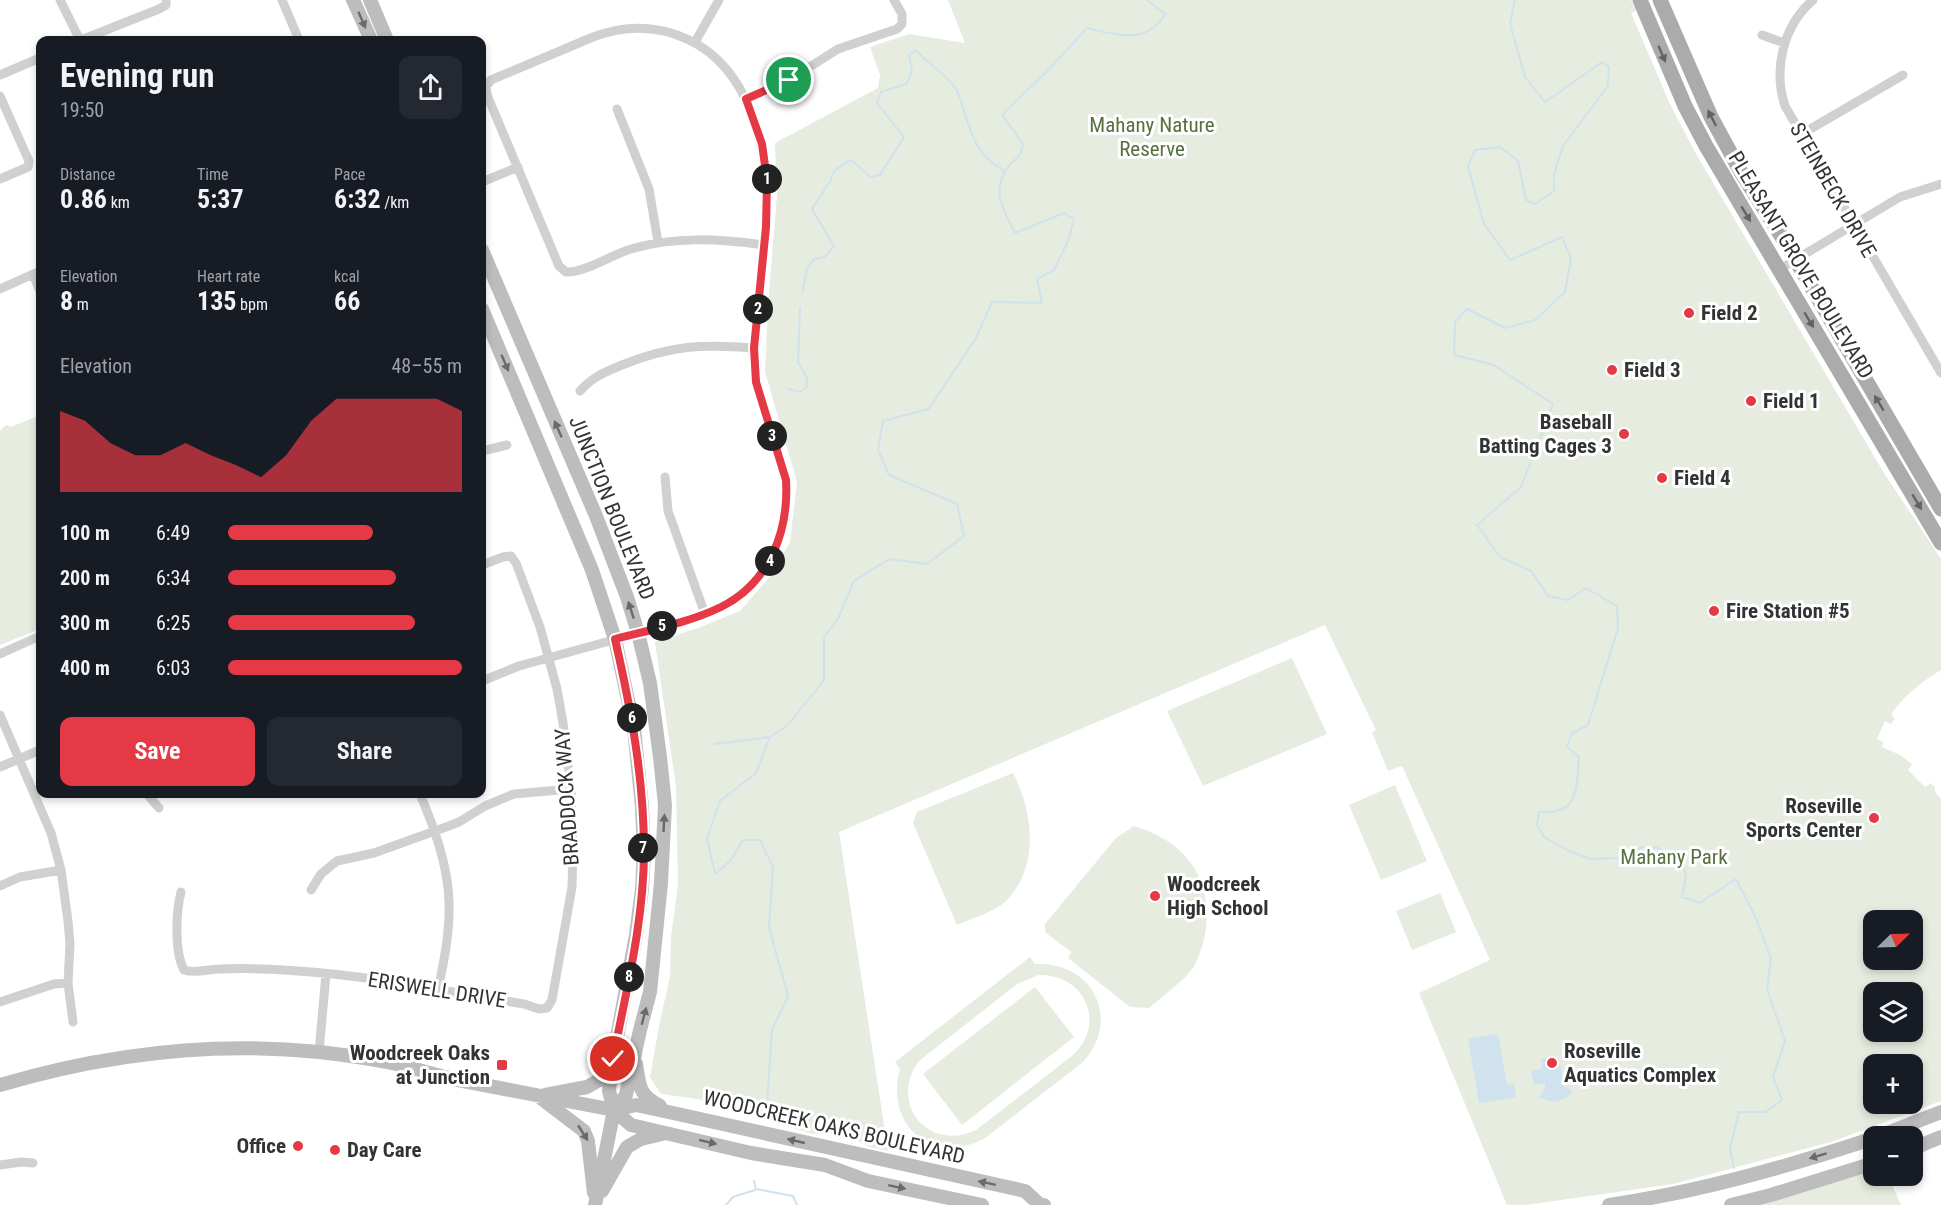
<!DOCTYPE html>
<html lang="en">
<head>
<meta charset="utf-8">
<style>
	:root { --surface:#171b24; --page:#242831; --text:#f1f3f6; --muted:#9ea1a6; --accent:#e63946 }
	body { margin:0; font-family:"Roboto Condensed",sans-serif; background:var(--page); color:var(--text); height:100vh; display:flex; flex-direction:column; font-size:22px; white-space:nowrap }
	* { box-sizing:border-box; margin:0 }
	p { font-size:20px; color:var(--muted) }
	.icon { flex:none; width:33px; height:33px; fill:none; stroke:currentColor; stroke-width:2; stroke-linecap:round; stroke-linejoin:round }
	.map { position:relative; flex:1; overflow:hidden }
	.side { position:absolute; left:36px; top:36px; width:450px; height:762px; display:flex; flex-direction:column; background:var(--surface); border-radius:12px; box-shadow:0 3px 9px #0003 }
	.side>* { flex:none }
	.needle { width:39px; rotate:67deg }
	.buttons { position:absolute; left:1863px; top:910px; display:grid; gap:12px }
	.buttons a { display:grid; place-items:center; width:60px; height:60px; border-radius:12px; background:var(--surface); box-shadow:0 3px 9px #0003; font-size:30px }
	.pin { position:absolute; display:grid; place-items:center; width:51px; height:51px; color:#fff; margin:-26px; border:3px solid #fff; border-radius:50%; box-shadow:0 2px 6px #0007 }
	.km { position:absolute; width:30px; height:30px; margin:-15px; border-radius:50%; background:#222; color:#fff; font-size:16px; line-height:30px; text-align:center }
	.round { display:grid; place-items:center; flex:none; width:63px; height:63px; border-radius:12px; background:var(--page) }
	.overview { display:flex; align-items:center; justify-content:space-between; height:102px; padding:0 24px }
	h1 { font-size:33px; font-weight:700; line-height:45px }
	.stats { display:grid; grid-template-columns:repeat(3,1fr); gap:9px; height:102px; padding:6px 24px }
	.stats div { display:grid; align-content:center }
	.stats b { font-size:26px; font-weight:700 }
	.stats small { font-size:16px; font-weight:400 }
	.stats p { font-size:16px }
	.chart { height:168px; padding:12px 24px }
	.chart p { display:flex; justify-content:space-between }
	.chart svg { width:100%; height:108px; margin-top:6px; fill:var(--accent); opacity:.7 }
	.cta { display:flex; gap:12px; margin-top:auto; padding:12px 24px }
	.cta a { flex:1; height:69px; border-radius:12px; background:var(--accent); color:#fff; font-size:24px; font-weight:700; line-height:69px; text-align:center }
	.cta a+a { background:var(--page); color:var(--text) }
	ul { padding:0 24px; list-style:none; font-size:20px }
	li { display:grid; grid-template-columns:96px 72px 1fr; align-items:center; height:45px }
	li i { height:15px; border-radius:8px; background:var(--accent) }
	.map>svg:first-child { display:block }
</style>
</head>
<body>
<div class="map">
<svg width="1941" height="1205" viewBox="0 0 1941 1205">
	<rect width="100%" height="100%" fill="#fff"/>
	<path fill="#e6ecdf" fill-rule="evenodd" d="M948,0H1631L1636,11L1631,13L1669,102L1695,152L1884,473L1941,559V670C1921,682 1905,695 1891,714L1895,719L1891,724L1885,721L1877,739L1883,742L1882,747L1900,755L1912,764L1908,770L1925,787L1931,783L1935,787V792L1941,799V1101L1831,1142L1673,1184L1526,1205H1507L1419,993L1490,960L1402,766L1388,771L1372,732L1376,730L1325,625L839,832L888,1151L867,1146L841,1132L813,1134L697,1099L661,1094L650,1077L660,1021L670,977L671,936L678,885L676,787L655,642L698,628L740,611L772,574L790,542L797,482L765,372L768,306L777,195L775,143L878,88L880,75L870,47L909,34L965,43ZM1874,921H1912V960H1874ZM1874,993H1912V1032H1874ZM1874,1065H1912V1104H1874Z
		M40,415V629L0,645V431L6,425L11,427Z
		M1292,658L1327,734L1203,786L1167,711Z
		M1013,773C1033,812 1040,865 1007,900C997,911 971,919 957,925L913,823L917,812Z
		M1395,785L1427,861L1381,880L1349,805Z
		M1134,826C1153,832 1172,841 1185,856C1210,882 1212,923 1199,955C1197,959 1196,964 1193,968C1183,982 1162,996 1149,1008L1130,1007L1068,958L1071,952L1045,932V924L1116,838Z
		M1440,893L1456,932L1412,950L1396,911Z
		M1030,957L1035,964C1093,961 1122,1019 1083,1062L985,1138C933,1167 884,1125 900,1069L895,1062ZM1039,975C1086,974 1107,1025 1072,1056L976,1130C928,1153 888,1103 919,1061L1017,984Z
		M1035,987L1074,1037L962,1125L923,1074Z
		M1873,1169L1874,1176H1884L1891,1182L1901,1205H1743Z"/>
	<path fill="#cfe2ee" d="M1498,1034L1507,1085L1514,1084L1516,1097L1479,1103L1468,1039Z
		M1553,1057L1554,1063L1548,1064L1549,1067L1561,1065L1563,1085L1573,1092C1564,1102 1550,1104 1539,1097L1545,1088V1083L1534,1085L1531,1071L1542,1068L1541,1059Z"/>
	<g fill="none" stroke-linecap="round" stroke-linejoin="round">
		<path stroke="#cfe2ee" stroke-width="2" d="M1515,0L1510,24L1525,77L1545,102L1602,62L1609,67L1608,86L1563,146L1554,174V191L1535,204L1526,200L1518,161L1500,147L1475,150L1468,166L1484,224L1510,260L1562,237L1571,259L1565,292L1535,320L1505,328L1467,309L1455,322L1454,355L1494,365L1553,404L1521,487L1477,525L1500,557L1531,571L1548,596L1568,600L1586,588L1617,606L1618,628L1588,725L1571,734L1567,747L1579,757C1576,789 1580,815 1539,812L1537,825L1544,837L1569,851L1590,859L1618,858L1643,847L1658,848L1681,861L1686,876L1682,897L1700,903L1736,879L1756,918L1771,959L1767,989L1785,1041L1773,1077L1782,1100L1765,1112H1739L1730,1148L1734,1168
			M802,293L807,269L814,259L825,257L834,246L812,209L831,180C831,170 843,165 851,160L871,177L880,175L904,137L877,103L881,92L906,84L912,72L909,55L916,50C927,63 948,76 956,89C960,96 962,104 964,111C974,141 976,153 1004,171
			M789,389L800,392L806,388L807,378L798,362L800,308
			M714,744L770,737
			M766,1120L772,1030L788,996L769,927L773,867L760,840H743L730,861L715,874L707,838L720,801L756,773L770,737L788,725L824,680V637L838,619L854,581L889,559L927,564L964,536L957,504L889,475L878,450L883,421L929,409L976,338L992,302L1042,303L1037,279L1054,270L1068,241L1074,219L1064,213L1015,233C1005,212 992,195 1005,171C1012,159 1020,161 1023,144L1002,115L1051,67L1087,28C1115,35 1148,45 1165,14L1147,0
			M754,1181L756,1189L793,1196L797,1205
			M726,1205L733,1197L755,1190"/>
		<path stroke="#d0d0d0" stroke-width="9" d="M60,0L80,40
			M282,0L299,40
			M1813,0C1783,26 1773,69 1785,106L1941,373
			M1762,35L1784,43
			M81,40L159,9L166,5V0
			M695,42L719,0
			M0,75L40,58
			M0,96L29,161L28,167L0,179
			M746,99L789,80L838,49L897,29L902,24V14L894,0
			M617,109L649,189L658,242
			M1800,135L1903,75
			M482,182L518,167
			M1780,269L1900,197L1941,184
			M33,274L40,291
			M0,289L40,271
			M580,391C592,377 605,372 622,365C671,345 703,344 754,348
			M482,451L507,445
			M665,477L668,511L705,614
			M0,654L40,636
			M482,681L519,666L693,618C742,601 775,571 785,519C787,505 788,491 785,477C777,438 758,402 754,362C754,276 783,194 750,110C739,81 719,54 689,40C658,25 625,25 593,37L491,80L486,86L487,95L559,266L566,272C584,273 611,255 631,249C675,236 719,239 764,245
			M0,715L51,833L61,870L68,921L70,944L68,983L73,1022
			M0,767L40,750
			M147,794L159,808
			M420,794C434,827 448,865 449,902C450,932 444,961 438,990
			M0,886L20,877L61,870
			M311,890L321,874L337,861L374,853L446,827L459,822L485,806L514,794L571,789
			M181,892C176,912 174,951 184,970C195,974 208,969 220,969C246,968 272,969 298,971C374,976 449,992 524,1004L539,1009L547,1008L552,1000L572,887L573,847L571,789L563,723L557,689L540,627L516,563L511,556L503,557L482,565
			M0,1002L54,984L68,983
			M319,1052L326,974
			M0,1165L21,1162L33,1163"/>
		<path stroke="#bdbdbd" stroke-width="14" d="M353,0L371,40
			M370,0L387,40
			M482,250L596,516L627,597L638,633L650,683L660,757L665,805L661,883L650,992L640,1030L626,1095L614,1110L595,1205
			M482,309L592,570L615,639L634,728L642,807L644,852L642,889L636,935L613,1059L609,1091L614,1110
			M636,1064C640,1087 638,1094 660,1106
			M0,1085C105,1054 210,1041 319,1052C345,1055 371,1058 396,1064C417,1069 437,1076 458,1080C510,1090 562,1100 614,1110L636,1105L673,1113L1025,1191L1039,1204L1044,1205
			M545,1095L587,1087L601,1079L609,1066
			M542,1099L584,1131L588,1141L594,1193
			M614,1110L631,1125L751,1153L825,1165L868,1181L982,1205
			M1877,1137L1941,1112
			M1912,1149L1941,1137
			M602,1191L627,1147L641,1139L662,1134
			M1609,1205C1699,1192 1787,1167 1874,1138
			M1731,1205L1771,1195L1874,1163"/>
		<path stroke="#ababab" stroke-width="15" d="M1640,0L1685,106L1706,146L1941,543
			M1660,0L1711,117L1741,172L1787,245L1941,509"/>
	</g>
	<defs><path id="oneway-solid" d="M-6-.8H1V-3.2L6.5 0L1 3.2V.8H-6Z" transform="scale(1.5)"/></defs>
	<g fill="#6a6a6a">
		<use href="#oneway-solid" transform="translate(362 20) rotate(66)"/>
		<use href="#oneway-solid" transform="translate(505 363) rotate(67)"/>
		<use href="#oneway-solid" transform="translate(558 429) rotate(-114)"/>
		<use href="#oneway-solid" transform="translate(631 610) rotate(-108)"/>
		<use href="#oneway-solid" transform="translate(664 823) rotate(-87)"/>
		<use href="#oneway-solid" transform="translate(644 1016) rotate(-75)"/>
		<use href="#oneway-solid" transform="translate(583 1133) rotate(57)"/>
		<use href="#oneway-solid" transform="translate(796 1141) rotate(-167)"/>
		<use href="#oneway-solid" transform="translate(708 1142) rotate(13)"/>
		<use href="#oneway-solid" transform="translate(1818 1156) rotate(163)"/>
		<use href="#oneway-solid" transform="translate(987 1183) rotate(-168)"/>
		<use href="#oneway-solid" transform="translate(897 1187) rotate(12)"/>
	</g>
	<g fill="#636363">
		<use href="#oneway-solid" transform="translate(1662 54) rotate(67)"/>
		<use href="#oneway-solid" transform="translate(1712 118) rotate(-117)"/>
		<use href="#oneway-solid" transform="translate(1746 214) rotate(59)"/>
		<use href="#oneway-solid" transform="translate(1809 320) rotate(59)"/>
		<use href="#oneway-solid" transform="translate(1879 403) rotate(-121)"/>
		<use href="#oneway-solid" transform="translate(1917 502) rotate(59)"/>
	</g>
	<g fill="none" stroke-linecap="round" stroke-linejoin="round">
		<defs>
			<path id="route" d="M613,1059C626,991 644,921 644,851C644,779 631,709 615,639C650,630 688,623 721,607C769,583 789,532 786,480L756,382L754,348L766,227L767,180L762,144L746,99L789,80"/>
		</defs>
		<use href="#route" stroke="#fff" stroke-width="12"/>
		<use href="#route" stroke="#e63946" stroke-width="8"/>
	</g>
	<g fill="#e63946" stroke="#fff" stroke-width="2">
		<circle cx="1689" cy="313" r="6"/>
		<circle cx="1612" cy="370" r="6"/>
		<circle cx="1751" cy="401" r="6"/>
		<circle cx="1624" cy="434" r="6"/>
		<circle cx="1662" cy="478" r="6"/>
		<circle cx="1714" cy="611" r="6"/>
		<circle cx="1874" cy="818" r="6"/>
		<circle cx="1155" cy="896" r="6"/>
		<circle cx="1552" cy="1063" r="6"/>
		<rect x="496" y="1059" width="12" height="12" rx="3"/>
		<circle cx="298" cy="1146" r="6"/>
		<circle cx="335" cy="1150" r="6"/>
	</g>
	<g text-anchor="middle" dominant-baseline="central" stroke-width="6" stroke-linejoin="round" paint-order="stroke">
		<g font-size="21" fill="#56703f" stroke="#fff">
			<text x="1152" y="125">Mahany Nature<tspan x="1152" dy="24">Reserve</tspan></text>
			<text x="1674" y="857">Mahany Park</text>
		</g>
		<g font-size="21" fill="#333" stroke="#fff">
			<text transform="translate(1833 190) rotate(60)">STEINBECK DRIVE</text>
			<text transform="translate(1801 265) rotate(59)">PLEASANT GROVE BOULEVARD</text>
			<text transform="translate(612 508) rotate(68)">JUNCTION BOULEVARD</text>
			<text transform="translate(567 797) rotate(-94)">BRADDOCK WAY</text>
			<text transform="translate(437 990) rotate(9)">ERISWELL DRIVE</text>
			<text transform="translate(834 1127) rotate(13)">WOODCREEK OAKS BOULEVARD</text>
		</g>
		<g font-size="21" font-weight="bold" fill="#333" stroke="#fff" text-anchor="start">
			<text x="1701" y="313">Field 2</text>
			<text x="1624" y="370">Field 3</text>
			<text x="1763" y="401">Field 1</text>
			<text x="1612" y="422" text-anchor="end">Baseball<tspan x="1612" dy="24">Batting Cages 3</tspan></text>
			<text x="1674" y="478">Field 4</text>
			<text x="1726" y="611">Fire Station #5</text>
			<text x="1862" y="806" text-anchor="end">Roseville<tspan x="1862" dy="24">Sports Center</tspan></text>
			<text x="1167" y="884">Woodcreek<tspan x="1167" dy="24">High School</tspan></text>
			<text x="1564" y="1051">Roseville<tspan x="1564" dy="24">Aquatics Complex</tspan></text>
			<text x="490" y="1053" text-anchor="end">Woodcreek Oaks<tspan x="490" dy="24">at Junction</tspan></text>
			<text x="286" y="1146" text-anchor="end">Office</text>
			<text x="347" y="1150">Day Care</text>
		</g>
	</g>
</svg>
<div class="buttons">
<a><svg class="needle" viewBox="-14 -14 28 28"><path d="M0-13l5 13h-10z" fill="#e53935"/><path d="M0 13l5-13h-10z" fill="#9ea1a6"/></svg></a>
<a><svg class="icon" aria-label="layers" viewBox="0 0 24 24"><path d="M12 4l9 5-9 5-9-5zM3 14l9 5 9-5"/></svg></a>
<a>+</a>
<a>−</a>
</div>
<div class="pin" style="left:789px;top:80px;background:#1e9e55"><svg class="icon" aria-label="arrive" viewBox="0 0 24 24"><path d="M6 21V4h12l-3 4 3 4H6"/></svg></div>
<div class="pin" style="left:613px;top:1059px;background:#d93025"><svg class="icon" aria-label="check" viewBox="0 0 24 24"><path d="M5 12l5 5 9-10"/></svg></div>
<b class="km" style="left:767px;top:179px">1</b>
<b class="km" style="left:758px;top:309px">2</b>
<b class="km" style="left:772px;top:436px">3</b>
<b class="km" style="left:770px;top:561px">4</b>
<b class="km" style="left:662px;top:626px">5</b>
<b class="km" style="left:632px;top:718px">6</b>
<b class="km" style="left:643px;top:848px">7</b>
<b class="km" style="left:629px;top:977px">8</b>
<section class="side">
<div class="overview"><div><h1>Evening run</h1><p>19:50</p></div><a class="round"><svg class="icon" aria-label="share" viewBox="0 0 24 24"><path d="M12 15V3M7 8l5-5 5 5M5 13v7h14v-7"/></svg></a></div>
<div class="stats">
<div><p>Distance</p><b>0.86<small> km</small></b></div>
<div><p>Time</p><b>5:37</b></div>
<div><p>Pace</p><b>6:32<small> /km</small></b></div>
</div>
<div class="stats">
<div><p>Elevation</p><b>8<small> m</small></b></div>
<div><p>Heart rate</p><b>135<small> bpm</small></b></div>
<div><p>kcal</p><b>66</b></div>
</div>
<div class="chart"><p><span>Elevation</span>48–55 m</p>
<svg viewBox="0 0 160 44" preserveAspectRatio="none"><path d="M0 44V11L10 15L20 24L30 29L40 29L50 24L60 29L70 33L80 38L90 29L100 15L110 6L120 6L130 6L140 6L150 6L160 11V44z"/></svg>
</div>
<ul>
<li><b>100 m</b>6:49<i style="width:62%"></i></li>
<li><b>200 m</b>6:34<i style="width:72%"></i></li>
<li><b>300 m</b>6:25<i style="width:80%"></i></li>
<li><b>400 m</b>6:03<i style="width:100%"></i></li>
</ul>
<div class="cta"><a>Save</a><a>Share</a></div>
</section>
</div>
</body>
</html>
